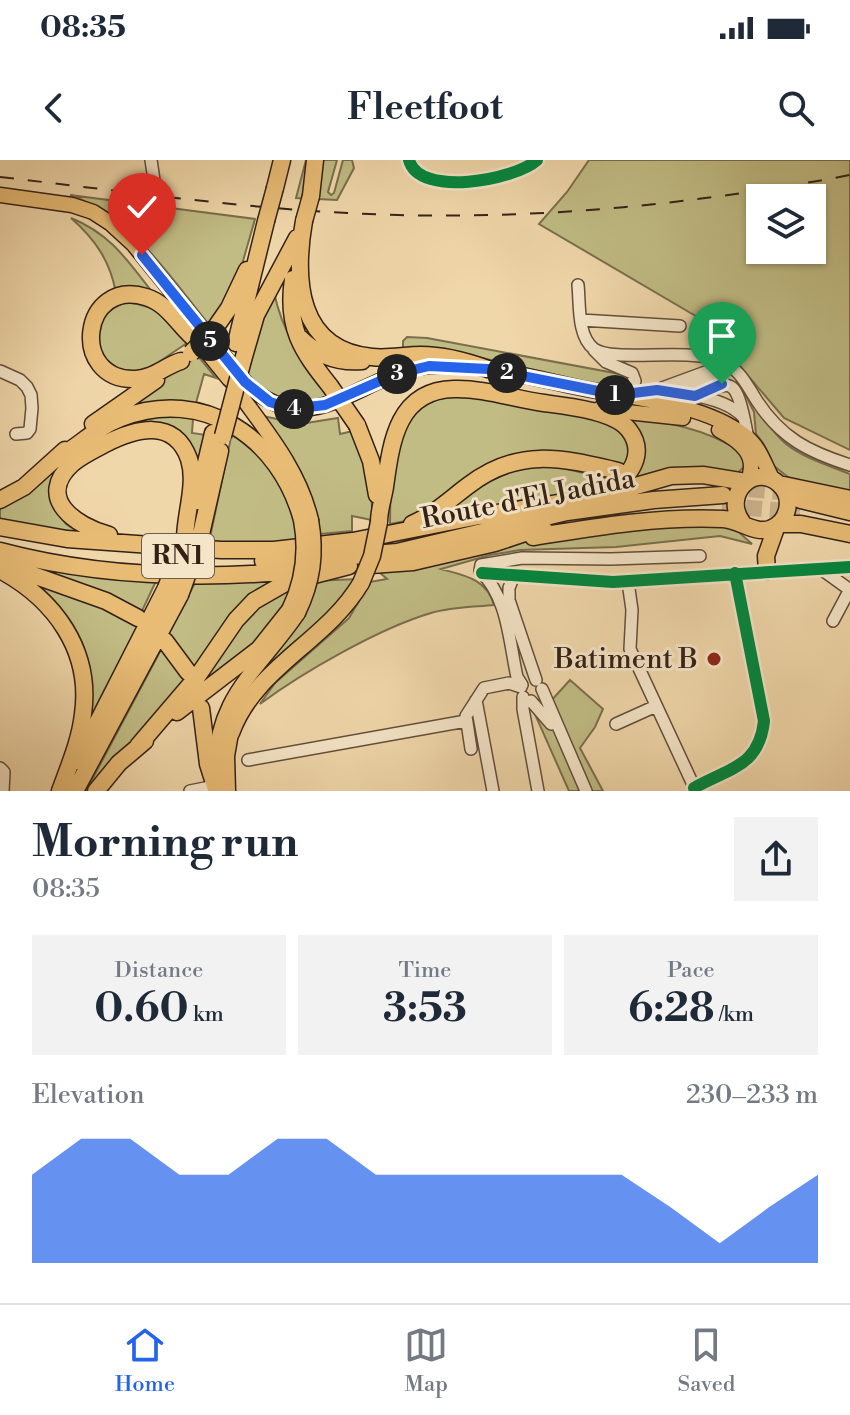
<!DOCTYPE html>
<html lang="en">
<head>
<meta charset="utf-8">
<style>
	:root { --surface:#fff; --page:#f2f2f3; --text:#1f2937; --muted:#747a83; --line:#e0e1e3; --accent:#2563eb }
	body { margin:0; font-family:"Libre Bodoni",serif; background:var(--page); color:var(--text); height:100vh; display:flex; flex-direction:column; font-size:30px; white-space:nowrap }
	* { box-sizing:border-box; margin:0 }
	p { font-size:26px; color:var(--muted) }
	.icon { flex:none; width:44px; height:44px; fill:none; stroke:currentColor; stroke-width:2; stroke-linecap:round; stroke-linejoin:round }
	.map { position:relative; height:631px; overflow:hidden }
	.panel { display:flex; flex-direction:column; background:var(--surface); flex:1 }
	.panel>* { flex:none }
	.controls { position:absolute; left:746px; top:24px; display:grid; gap:16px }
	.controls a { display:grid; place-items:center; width:80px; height:80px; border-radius:0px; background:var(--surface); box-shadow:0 2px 6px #0004; font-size:40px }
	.pin { position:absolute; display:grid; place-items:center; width:68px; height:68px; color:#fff; margin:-82px -34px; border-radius:50% 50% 50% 0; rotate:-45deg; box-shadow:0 0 8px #0007 }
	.pin .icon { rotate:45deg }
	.km { position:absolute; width:40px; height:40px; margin:-20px; border-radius:50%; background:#222; color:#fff; font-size:22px; line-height:40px; text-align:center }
	.round { display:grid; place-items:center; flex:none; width:84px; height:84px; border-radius:0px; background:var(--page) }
	.headline { display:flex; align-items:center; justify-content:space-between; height:136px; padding:0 32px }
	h1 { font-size:44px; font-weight:800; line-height:60px }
	.figures { display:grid; grid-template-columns:repeat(3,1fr); gap:12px; height:136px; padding:8px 32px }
	.figures div { display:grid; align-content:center; border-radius:0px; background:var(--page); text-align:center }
	.figures b { font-size:40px; font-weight:800 }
	.figures small { font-size:22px; font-weight:400 }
	.figures p { font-size:22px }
	.chart { height:224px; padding:16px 32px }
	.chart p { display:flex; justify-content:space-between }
	.chart svg { width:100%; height:144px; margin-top:8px; fill:var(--accent); opacity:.7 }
	.status { display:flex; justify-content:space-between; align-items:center; height:56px; padding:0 40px; background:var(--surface); direction:ltr }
	.status svg { height:22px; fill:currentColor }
	header { display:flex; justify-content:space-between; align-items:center; height:104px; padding:0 32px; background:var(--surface); font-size:36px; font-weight:800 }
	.tabs { display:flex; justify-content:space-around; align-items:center; height:112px; border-top:2px solid var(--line); background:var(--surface); font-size:22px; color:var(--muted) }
	.tabs a { display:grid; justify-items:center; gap:4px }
	.tabs .current { color:var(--accent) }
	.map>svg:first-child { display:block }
</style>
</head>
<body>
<div class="status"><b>08:35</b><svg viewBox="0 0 49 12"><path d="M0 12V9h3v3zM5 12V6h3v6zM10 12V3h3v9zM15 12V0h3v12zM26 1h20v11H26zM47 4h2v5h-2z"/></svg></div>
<header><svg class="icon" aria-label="back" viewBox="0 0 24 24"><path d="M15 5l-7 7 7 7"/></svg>Fleetfoot<svg class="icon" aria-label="search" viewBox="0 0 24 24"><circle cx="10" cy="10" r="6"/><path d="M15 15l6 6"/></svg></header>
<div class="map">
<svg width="850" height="631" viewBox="0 0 850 631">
	<rect width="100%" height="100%" fill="#f0d7aa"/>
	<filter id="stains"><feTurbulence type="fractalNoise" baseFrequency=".0025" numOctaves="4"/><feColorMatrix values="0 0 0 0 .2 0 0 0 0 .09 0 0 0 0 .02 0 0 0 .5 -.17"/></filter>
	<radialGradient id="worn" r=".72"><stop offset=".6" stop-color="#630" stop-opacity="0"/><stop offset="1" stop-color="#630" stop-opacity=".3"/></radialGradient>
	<path fill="#c1bc84" stroke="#7a6e4d" stroke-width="2" fill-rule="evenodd" d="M306,0H337L328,32L331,35L334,33L343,0H352L354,8L337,40L296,38Z
		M589,0H850V290L784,258L699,158L539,64L567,32ZM812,38V90H760V38Z
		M70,35L255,59L239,115L210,166C169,116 134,58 70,35Z
		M71,58C113,75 129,103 156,137L116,134C111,102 95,79 71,58Z
		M274,132C282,173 304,203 329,236C297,246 271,239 247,215L260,162Z
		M127,142C160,147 167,158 187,183L144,212H122L98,193C98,164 97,153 127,142Z
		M407,177L427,178L625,215L630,221L626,226L614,228L451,191L403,189V181Z
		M198,196L216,218L204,214L196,243L206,250L111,254Z
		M745,225C779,287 784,289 850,314V332L793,321L774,306L763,283L756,274L754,252L741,226Z
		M464,234L601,259L617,265L632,283L624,307L540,293L411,360L390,364L391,301L400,270L427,241Z
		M154,253L193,259L192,273L206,275L195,310L167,268L65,306L59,355L66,364L81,374L0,360V349L29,332L96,274Z
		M263,256L300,264L338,258L340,274L353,271C366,298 373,330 372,360L352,356V371L320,374L317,359Z
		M622,256C664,262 703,267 740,291L745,306L734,316L631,323L641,307L644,294Z
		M233,268L260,290L293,343L298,381L262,384L209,382Z
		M538,302L604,318H618L596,328L430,362L479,322Z
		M724,364L733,367L752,384L720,376L616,387L520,390L490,395L441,409C462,415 487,418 494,445C473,447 451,447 431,453C380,468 303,512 260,544L275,523L349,458L370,422L387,419L379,412L522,381L644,368Z
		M0,397L157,419L142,451L109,436Z
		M29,417L121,452L138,465L91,556C96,494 76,455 29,417Z
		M281,419L195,517L167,476L196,421Z
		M356,419L349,433L230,558L314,421Z
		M293,426C277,478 233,503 190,531L245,455Z
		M163,486L187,523L90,631H86Z
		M570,520L603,549L595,567L580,588L603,631H569L534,552L550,542Z"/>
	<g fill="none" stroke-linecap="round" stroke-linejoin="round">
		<path stroke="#cab38c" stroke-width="16" stroke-dasharray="16 8" stroke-linecap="butt" d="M725,327L793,333
			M722,346L800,352"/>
		<defs>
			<path id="minor" d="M151,0L154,20
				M409,0C419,38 515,20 537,0
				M578,125C580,144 577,176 594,189C614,203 690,187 721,201C741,210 746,224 757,241C781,278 809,292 850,305
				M581,160L680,166
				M594,190L606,202L632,213L635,221L630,233
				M0,211L20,220L27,227L31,235L32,248L30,269L27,273L16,274
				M662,228L711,210L716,212L714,217L681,232
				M628,233C659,229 723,233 744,258L748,278
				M695,236C730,221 735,217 744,258
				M821,409L846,427L849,431L833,461
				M482,413L613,422L850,407
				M514,415L509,428V440L536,520
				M628,422L632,450L630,489L696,631
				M522,525L517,517C509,481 508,437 480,411L481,405L522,398L611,399L700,396
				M542,529L586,631
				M523,537V549L538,631
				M476,540L493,631
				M531,541L551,564
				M616,564L656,546
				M471,589L466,556L484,528L509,523L521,527
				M248,600L466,561
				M0,608L4,612L3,631
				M694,628C729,608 759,607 764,561L735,413
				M190,631L215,626"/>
			<path id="major" d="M0,35L72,45L93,52L110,63L133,84L245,222C311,288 360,212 430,206C480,202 532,218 581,228C630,238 703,243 744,275C760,286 764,304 773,320
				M194,176L229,219L244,233
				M236,229C266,271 299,309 311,360
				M599,249L683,258
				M719,270C740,281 760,296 747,322
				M215,615C215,535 257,513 298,453
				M228,631L227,596L231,573"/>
			<path id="highway" d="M275,28L282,0
				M311,36L315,0
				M304,61C294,119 297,190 372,197C388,199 405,195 421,195C445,195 466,201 488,209
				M293,119C286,167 301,190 330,226
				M213,171L229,148L247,110
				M300,178C318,196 338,203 362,201
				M236,183L266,61
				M243,200L256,155L297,78
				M181,201C165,206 152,219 135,219C69,221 81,117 146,137C169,144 179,167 197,181
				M93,264L156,220
				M357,265L371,301L377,335
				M58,298C80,285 97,267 121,258C204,226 280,278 302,360
				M779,324L850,339
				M0,340L24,327L65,290
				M801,340L850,352
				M197,341L213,273
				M379,362C379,350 383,339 385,327C391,283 397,230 454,229C484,228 514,239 544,243C567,246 615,251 629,270C647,294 630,318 608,329
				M412,364C435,354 450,339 469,325C519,287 562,298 618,311
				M779,364H801L850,374
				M0,367L67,379L221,390H274L353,381L479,356L601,336L671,316L703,315L746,322
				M109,375C76,366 34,338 73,303C83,295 94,290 105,284C135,269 174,257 189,299C197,324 185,354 185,379
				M533,377C595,367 660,356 723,359C740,360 754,374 770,369C789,362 794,337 779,324C754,302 722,335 742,362
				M199,383L220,291
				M0,391C98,417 204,420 304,410
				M263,401H295L397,392L567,352L654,340L723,335
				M5,405L106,441L138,458
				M371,405L413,402L495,383L543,367
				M0,410C54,439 92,490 83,554C80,581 69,606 60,631
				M767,411L766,396L777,365
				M165,481L188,512
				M201,548L208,604L215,626
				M177,552L259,489L290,450
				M231,573C255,507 326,482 361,423
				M138,586L197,517L236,460L254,441L287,422L349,406
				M78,601L166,428
				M75,631L180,435
				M96,631L119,603L145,581"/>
		</defs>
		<use href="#minor" stroke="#624e3b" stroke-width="14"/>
		<use href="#major" stroke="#332116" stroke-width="17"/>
		<use href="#highway" stroke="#332116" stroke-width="19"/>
		<use href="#minor" stroke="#f5e5c8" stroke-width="11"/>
		<use href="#major" stroke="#e8bc75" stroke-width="14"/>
		<use href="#highway" stroke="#e8bc75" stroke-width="16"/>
		<path stroke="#332116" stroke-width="2" stroke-dasharray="14 14" stroke-linecap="butt" d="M0,17C132,32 265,52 398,55C549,59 702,43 850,15"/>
		<defs>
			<path id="major-bridge" d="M298,453C313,422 317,394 311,360"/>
			<path id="highway-bridge" d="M266,61L275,28
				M304,61L311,36
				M191,193L213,171
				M330,226L357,265
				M223,276L243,200
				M361,423L372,396L379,362
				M166,428L185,379
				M180,435L199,383
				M290,450C304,421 308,392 302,360"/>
		</defs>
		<use href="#major-bridge" stroke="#332116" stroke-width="17" stroke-linecap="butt"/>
		<use href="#highway-bridge" stroke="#332116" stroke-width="19" stroke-linecap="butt"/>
		<use href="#major-bridge" stroke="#e8bc75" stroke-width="14"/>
		<use href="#highway-bridge" stroke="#e8bc75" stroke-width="16"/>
		<defs>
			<path id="cycleway" d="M409,0C419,38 515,20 537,0
				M482,413L613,422L850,407
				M694,628C729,608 759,607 764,561L735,413"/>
		</defs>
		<use href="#cycleway" stroke="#f5e5c8" stroke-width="17"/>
		<use href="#cycleway" stroke="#00873e" stroke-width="12"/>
	</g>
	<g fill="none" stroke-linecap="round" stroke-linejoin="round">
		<defs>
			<path id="route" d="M142,95L245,222L270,242L291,249L325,245L396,214L429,206L488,209L618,235L657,230L695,236L722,224"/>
		</defs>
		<use href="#route" stroke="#fff" stroke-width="16"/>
		<use href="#route" stroke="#2563eb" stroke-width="10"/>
	</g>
	<circle fill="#8f2418" stroke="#f5e5c8" stroke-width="3" cx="714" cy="499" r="8"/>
	<g text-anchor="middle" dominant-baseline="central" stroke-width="6" stroke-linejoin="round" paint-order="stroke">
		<rect fill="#f5e5c8" stroke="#6d5c4b" stroke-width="2" x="142" y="374" width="72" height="44" rx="6"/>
		<g font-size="26" font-weight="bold" fill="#332116">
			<text x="178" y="396">RN1</text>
		</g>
		<g font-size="28" fill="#332116" stroke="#f5e5c8">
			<text transform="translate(528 339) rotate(-11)">Route d'El Jadida</text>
		</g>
		<g font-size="28" fill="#332116" stroke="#f5e5c8" text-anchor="end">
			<text x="698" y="499">Batiment B</text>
		</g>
	</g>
	<rect width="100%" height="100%" filter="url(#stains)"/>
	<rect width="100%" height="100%" fill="url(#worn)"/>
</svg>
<div class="controls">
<a><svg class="icon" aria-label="layers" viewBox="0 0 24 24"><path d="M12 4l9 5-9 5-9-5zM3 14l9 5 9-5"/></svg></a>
</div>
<div class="pin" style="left:722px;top:224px;background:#1e9e55"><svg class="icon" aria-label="arrive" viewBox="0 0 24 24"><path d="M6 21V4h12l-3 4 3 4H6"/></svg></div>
<div class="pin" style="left:142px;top:95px;background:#d93025"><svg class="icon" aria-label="check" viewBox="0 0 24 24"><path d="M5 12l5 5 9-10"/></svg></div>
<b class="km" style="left:615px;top:235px">1</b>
<b class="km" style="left:507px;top:213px">2</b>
<b class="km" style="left:397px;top:214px">3</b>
<b class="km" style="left:294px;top:249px">4</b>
<b class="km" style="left:210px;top:181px">5</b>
</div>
<section class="panel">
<div class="headline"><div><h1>Morning run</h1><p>08:35</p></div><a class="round"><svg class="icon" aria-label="share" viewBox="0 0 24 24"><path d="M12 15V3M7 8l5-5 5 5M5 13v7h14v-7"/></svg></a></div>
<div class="figures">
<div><p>Distance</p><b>0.60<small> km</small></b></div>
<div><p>Time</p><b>3:53</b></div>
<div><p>Pace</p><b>6:28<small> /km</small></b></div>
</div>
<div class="chart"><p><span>Elevation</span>230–233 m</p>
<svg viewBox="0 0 160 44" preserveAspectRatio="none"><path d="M0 44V17L10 6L20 6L30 17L40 17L50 6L60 6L70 17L80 17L90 17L100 17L110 17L120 17L130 27L140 38L150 27L160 17V44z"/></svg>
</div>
</section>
<nav class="tabs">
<a class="current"><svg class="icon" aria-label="home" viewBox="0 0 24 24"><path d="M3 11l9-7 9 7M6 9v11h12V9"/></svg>Home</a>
<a><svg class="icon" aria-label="map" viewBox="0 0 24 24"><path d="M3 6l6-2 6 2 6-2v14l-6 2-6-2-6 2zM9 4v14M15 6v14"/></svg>Map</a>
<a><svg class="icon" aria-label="saved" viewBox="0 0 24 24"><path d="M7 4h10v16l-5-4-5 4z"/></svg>Saved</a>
</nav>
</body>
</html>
